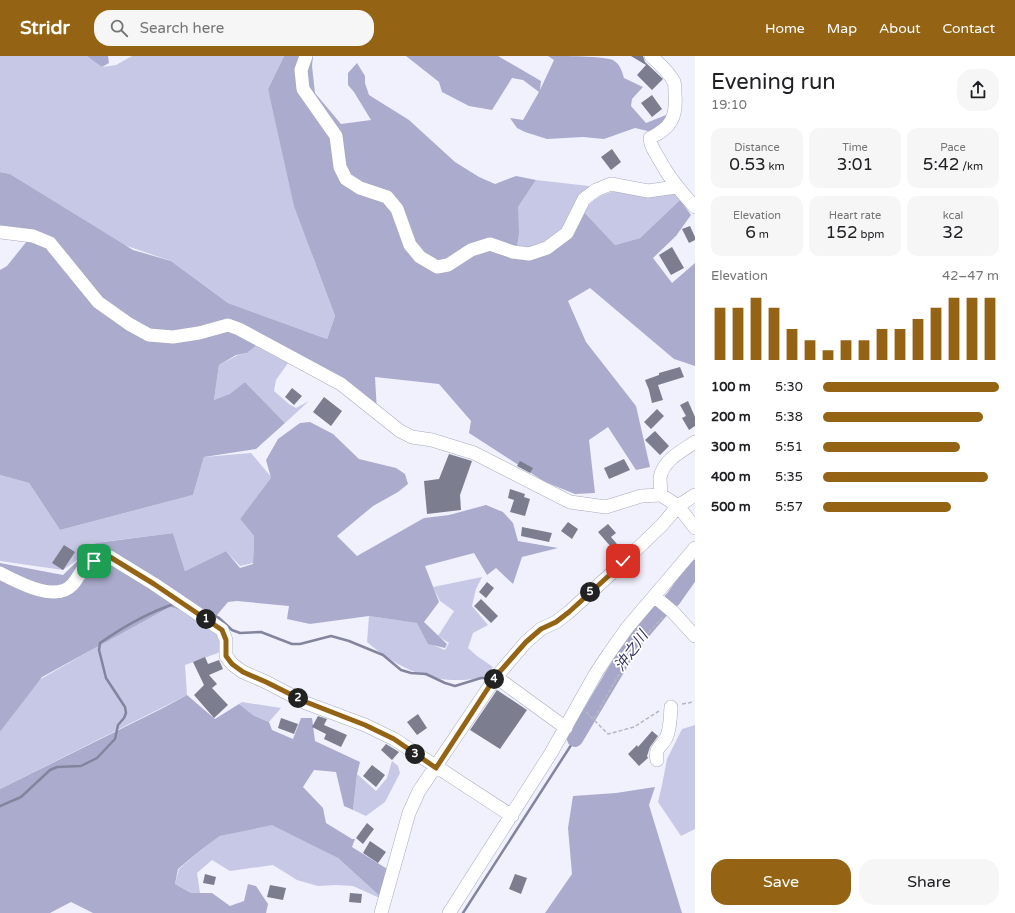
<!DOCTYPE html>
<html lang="en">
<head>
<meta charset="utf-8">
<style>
	:root { --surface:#fff; --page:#f6f6f6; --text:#202124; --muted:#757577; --accent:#946414 }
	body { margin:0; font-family:"Varela Round","Noto Sans JP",sans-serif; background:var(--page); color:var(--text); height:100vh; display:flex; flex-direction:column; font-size:15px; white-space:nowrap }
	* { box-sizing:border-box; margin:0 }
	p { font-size:13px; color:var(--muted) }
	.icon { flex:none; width:22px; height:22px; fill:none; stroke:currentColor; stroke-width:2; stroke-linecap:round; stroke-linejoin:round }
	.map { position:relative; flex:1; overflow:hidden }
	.details { display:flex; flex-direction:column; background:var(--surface); width:320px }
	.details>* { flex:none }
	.pin { position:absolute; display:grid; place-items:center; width:34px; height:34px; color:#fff; margin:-17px; border-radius:8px; box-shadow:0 2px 6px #0006 }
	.km { position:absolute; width:20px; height:20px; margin:-10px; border-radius:50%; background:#222; color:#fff; font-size:11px; line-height:20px; text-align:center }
	.round { display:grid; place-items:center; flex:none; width:42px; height:42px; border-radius:16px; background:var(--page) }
	.headline { display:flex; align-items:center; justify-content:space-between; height:68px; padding:0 16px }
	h1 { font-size:22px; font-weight:600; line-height:30px }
	.figures { display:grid; grid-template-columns:repeat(3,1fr); gap:6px; height:68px; padding:4px 16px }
	.figures div { display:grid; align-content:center; border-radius:10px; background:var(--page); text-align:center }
	.figures b { font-size:17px; font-weight:600 }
	.figures small { font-size:11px; font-weight:400 }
	.figures p { font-size:11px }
	.chart { height:112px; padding:8px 16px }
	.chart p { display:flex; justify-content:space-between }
	.chart svg { width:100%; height:72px; margin-top:4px; stroke:var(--accent); stroke-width:6 }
	.cta { display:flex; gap:8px; margin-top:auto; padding:8px 16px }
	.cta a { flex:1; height:46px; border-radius:16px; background:var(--accent); color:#fff; font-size:16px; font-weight:600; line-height:46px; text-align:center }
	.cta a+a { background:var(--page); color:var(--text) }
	ul { padding:0 16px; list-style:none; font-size:13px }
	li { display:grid; grid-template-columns:64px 48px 1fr; align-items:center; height:30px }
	li i { height:10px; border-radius:5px; background:var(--accent) }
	header { display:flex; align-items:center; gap:24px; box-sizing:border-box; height:56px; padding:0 20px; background:var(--accent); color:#fff }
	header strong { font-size:19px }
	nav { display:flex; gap:22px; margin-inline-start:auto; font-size:14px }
	.search { width:280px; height:36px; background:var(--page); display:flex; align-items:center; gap:10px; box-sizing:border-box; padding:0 14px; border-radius:16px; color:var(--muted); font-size:15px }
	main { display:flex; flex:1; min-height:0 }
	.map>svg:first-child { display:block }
</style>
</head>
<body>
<header>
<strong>Stridr</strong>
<div class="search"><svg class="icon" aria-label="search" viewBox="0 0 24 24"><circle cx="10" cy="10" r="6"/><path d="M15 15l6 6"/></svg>Search here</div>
<nav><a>Home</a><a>Map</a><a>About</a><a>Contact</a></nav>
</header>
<main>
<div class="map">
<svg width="695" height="857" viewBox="0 0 695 857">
	<rect width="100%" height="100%" fill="#f0f1fd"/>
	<path fill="#c7c8e5" d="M0,0H90L102,11L116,9L132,0H284L268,33L313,201L335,260L327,283L228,247L171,205L124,189L10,118L0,116Z
		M536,124L589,130V134L567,177L550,189L516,197L518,151Z
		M672,131L680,144L640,182L615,189L584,156C598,128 645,133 672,131Z
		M257,289L291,303L276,324L274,335L289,348L296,352L309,345L285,367L245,326L232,340L214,344L219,309L238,299L247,297Z
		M251,397L272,422L240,463L254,480L253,507L240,510L226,495L185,515L173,477L102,486L63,514L0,505V419L29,427L60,474L193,439L204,401Z
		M482,521L476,533L472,550L488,569L473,577L468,592L477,600L493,611L485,621C439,631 402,616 367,586L369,560L419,567L428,587L445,594L449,587L438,580L454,555L440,545L433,531Z
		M170,551L218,566L226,594L185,609L187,639L0,733V676L39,624L100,589Z
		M242,646L281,652L269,666L253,660L239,648Z
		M695,669V773L681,780L658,746L662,729L667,703L682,673Z
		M392,705L398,710L400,717L385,746L366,760L353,754L357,718L376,735L387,722Z
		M273,767L338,802L384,844L353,830L336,829L318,830L297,824L273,809L230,815L212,804L197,817L200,837H191L175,828L179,813L202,793L220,780Z"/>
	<path fill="#abaccd" d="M87,0H108L109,7L102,11Z
		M284,0H313L312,10L315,37L341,68L371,64L354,36L348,29V17L357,7L365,20V27L369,39L409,64L455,106L479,121L495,128L516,120L536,124L518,151L519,177L516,196L537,195L584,156L615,189L640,182L680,144L691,159L676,180L653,202L672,227L695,207V310L674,303L590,232L568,245L586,286L636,350L650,411L636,414L608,371L589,384L595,437L575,438L545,426L469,377L471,365L439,328L375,321L377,356L263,286L257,289L247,297L236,299L219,309L214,344L230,338L245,326L285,367L256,393L204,401L193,439L60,474L29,427L0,419V214L7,210L35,175L0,171V116L10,118L133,194L171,205L228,247L327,283L335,260L294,150L268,33Z
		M406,0H498L541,25L540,34L554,4L548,0C563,0 603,0 613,4C620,8 622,15 624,22L643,31L632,43L631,50L646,67L666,59L665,70L652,76L635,72L604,83L583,81L547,83L525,76L517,72L510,62L523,64L539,36L523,24L512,22L492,54L469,50L442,36L439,26Z
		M310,366L333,378L359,403L396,412L405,418L408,428L398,436L373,450L337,480L357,500L424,462L449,459L486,449L503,456L513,467L518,485L558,492L522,501L513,528L496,512L487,519L474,497L425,510L439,546L424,566L447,588L445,592L428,588L417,567L369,560L310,568L287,563L289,550L237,545L228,546L217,559L216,565L170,551L42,621L0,676V507L63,519L96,487L173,477L185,515L226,495L240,512L253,508L254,480L240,463L271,422L266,404L278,383L300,367Z
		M187,639L215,663L239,648L254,660L269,666L272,674L293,683L301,662H312L315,685L360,706L357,718L353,754L344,750L336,716L314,714L303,731L323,752L326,767L352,783H355L352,791L392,816L384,844L338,802L272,769L220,780L202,793L178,813L175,828L191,837H212L230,850L244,845L248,828L256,830L268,848L266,857H93L71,846L50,857H0V733L163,652Z
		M655,731L649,749L682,857H545L572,818L568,772L573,740L616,737Z"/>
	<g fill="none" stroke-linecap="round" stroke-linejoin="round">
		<path stroke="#83849e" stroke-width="2.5" d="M206,556L219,562L232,574L240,577L261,576L292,588H300L331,580L349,585L383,599L401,614L411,617L426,618L445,627L455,630L481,622H490
			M0,750L21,741L50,714L57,711L81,710L97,702L115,683L118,669L124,662L126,657L125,651L106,622L99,594L100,587C123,571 147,557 174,548
			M463,857L575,683L567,678"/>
		<path stroke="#a7a8c9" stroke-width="16" d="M575,683L631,589L661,554L673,543L695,512"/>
	</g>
	<path fill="#7c7d8f" d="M631,0H643L645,6L663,23L652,34L637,19L646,9Z
		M652,39L662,53L652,61L641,47Z
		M612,93L621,106L611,114L601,101Z
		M690,170L695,181V184L689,187L682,173Z
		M672,191L684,212L671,219L659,199Z
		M680,311L684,321L658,329L663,344L652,347L649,334L645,324L659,319V317Z
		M292,332L302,340L294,349L285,341Z
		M324,341L342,355L331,370L313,356Z
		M688,345L695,361V370L689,374L682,362L686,360L680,349Z
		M657,353L664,360L651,373L644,366Z
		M655,375L669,390L660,399L645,384Z
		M449,398L472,405L460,439L461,454L427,458L424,425L439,423Z
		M624,403L630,414L609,423L604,412Z
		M520,405L533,412L530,417L517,410Z
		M510,433L525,438L524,441L530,443L525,460L510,456L514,444L508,442Z
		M568,466L578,473L572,483L561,475Z
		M608,468L616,477L611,481L623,495L614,504L606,495L611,491L598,476Z
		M522,471L552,477L549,486L521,480Z
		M64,489L75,496L63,514L52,507Z
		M487,526L494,532L486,542L479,536Z
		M481,543L498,560L491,567L474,550Z
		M205,601L208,608L219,604L223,613L209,619L217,628L212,632L228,649L214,662L194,639L204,629L193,606Z
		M497,634L527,654L500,693L470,674Z
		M418,658L427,672L417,679L407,666Z
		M318,660L327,663L324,669L347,679L341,691L324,683L326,678L312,671Z
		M281,662L298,668L294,678L278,672Z
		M652,675L658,680L650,691L647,700L648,702L639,710L628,698L637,689L638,691Z
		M386,688L399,696L392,704L381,694Z
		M372,709L385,719L376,731L363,720Z
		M367,767L374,773L363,788L356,782Z
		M370,785L386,796L378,807L363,797Z
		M205,818L216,821L214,829L203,827Z
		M515,818L527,822L521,838L509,833Z
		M270,829L286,832L283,844L267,841Z
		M350,837L362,838L361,847L349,846Z"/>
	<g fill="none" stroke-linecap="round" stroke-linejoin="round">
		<defs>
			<path id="minor" d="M306,0L301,14L303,33L336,80L340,111L346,123L360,132L387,141L397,153L410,189L420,201L437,211L448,209L471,194L490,188L513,196L529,198L547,192L567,177L584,143L596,134L611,128L648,135L676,131
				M651,0C659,7 669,16 674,26C675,29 675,34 675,38C677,61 671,72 650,82C650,90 655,96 659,103C669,122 680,135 695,151
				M0,176L33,180L50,187L98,246L129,268L149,279L173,281L199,277L228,269L239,273L341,328L400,375L412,381L432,384L474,397L570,446L606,451L641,440L661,439L678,450L695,472
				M661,439C661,433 660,427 660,422C663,404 682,395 695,386
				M0,517C18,526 55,547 72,529C77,524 80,516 85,511C91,504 101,503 110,501L154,528L222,574L226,584V600L232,608L243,616L266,626L306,647L365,669L394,683L512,760
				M654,540L673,556L695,580
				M496,621L566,672
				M657,704C654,691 662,691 666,682C671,672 670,661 671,651
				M381,857L409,757L419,735L496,621L526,586L541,573L556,566L569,556L614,515L662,469L678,450L695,439
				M449,857L551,697L596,617L610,596L627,572L695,492"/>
		</defs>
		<use href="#minor" stroke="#a9aabe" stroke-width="14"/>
		<path stroke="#b6b7c1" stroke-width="1.5" stroke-dasharray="4 2" stroke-linecap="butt" d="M682,648L694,646
			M586,656L608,678L634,671L659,655
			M594,663C615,624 632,593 663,561"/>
		<use href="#minor" stroke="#fff" stroke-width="13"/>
	</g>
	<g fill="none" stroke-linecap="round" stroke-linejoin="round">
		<defs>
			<path id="route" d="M94,505L110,501L154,528L222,574L226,584V600L232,608L243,616L266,626L306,646L365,669L394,683L436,712L496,620L526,586L541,573L556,566L569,556L614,515L623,505"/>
		</defs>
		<use href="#route" stroke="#fff" stroke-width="8"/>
		<use href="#route" stroke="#946414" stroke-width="5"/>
	</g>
	<g text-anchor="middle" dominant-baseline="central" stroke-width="3.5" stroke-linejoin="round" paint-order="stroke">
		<g font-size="15" font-style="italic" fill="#353360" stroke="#fff">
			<text transform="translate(631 595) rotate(-54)">沖之川</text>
		</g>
	</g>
</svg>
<div class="pin" style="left:94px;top:505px;background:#1e9e55"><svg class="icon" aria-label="arrive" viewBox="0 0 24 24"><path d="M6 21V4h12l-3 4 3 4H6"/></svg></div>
<div class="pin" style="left:623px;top:505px;background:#d93025"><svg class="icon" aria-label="check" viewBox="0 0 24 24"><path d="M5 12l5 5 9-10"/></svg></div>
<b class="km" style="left:206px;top:563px">1</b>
<b class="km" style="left:298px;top:642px">2</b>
<b class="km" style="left:415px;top:698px">3</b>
<b class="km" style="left:494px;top:623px">4</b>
<b class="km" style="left:590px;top:536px">5</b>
</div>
<section class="details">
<div class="headline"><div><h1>Evening run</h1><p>19:10</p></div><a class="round"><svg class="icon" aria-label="share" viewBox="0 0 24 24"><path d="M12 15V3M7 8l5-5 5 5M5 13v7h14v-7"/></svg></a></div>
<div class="figures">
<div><p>Distance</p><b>0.53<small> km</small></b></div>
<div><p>Time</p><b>3:01</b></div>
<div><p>Pace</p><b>5:42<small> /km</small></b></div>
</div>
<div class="figures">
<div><p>Elevation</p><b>6<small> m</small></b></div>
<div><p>Heart rate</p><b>152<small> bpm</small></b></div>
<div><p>kcal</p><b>32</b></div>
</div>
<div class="chart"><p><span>Elevation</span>42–47 m</p>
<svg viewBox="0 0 160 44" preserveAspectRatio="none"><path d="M5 44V12M15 44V12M25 44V6M35 44V12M45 44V25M55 44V32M65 44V38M75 44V32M85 44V32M95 44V25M105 44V25M115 44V19M125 44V12M135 44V6M145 44V6M155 44V6"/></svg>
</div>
<ul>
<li><b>100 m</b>5:30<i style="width:100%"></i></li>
<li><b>200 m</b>5:38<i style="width:91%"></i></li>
<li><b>300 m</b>5:51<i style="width:78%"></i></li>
<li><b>400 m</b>5:35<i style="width:94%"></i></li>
<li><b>500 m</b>5:57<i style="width:73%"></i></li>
</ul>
<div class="cta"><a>Save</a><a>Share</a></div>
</section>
</main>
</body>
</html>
